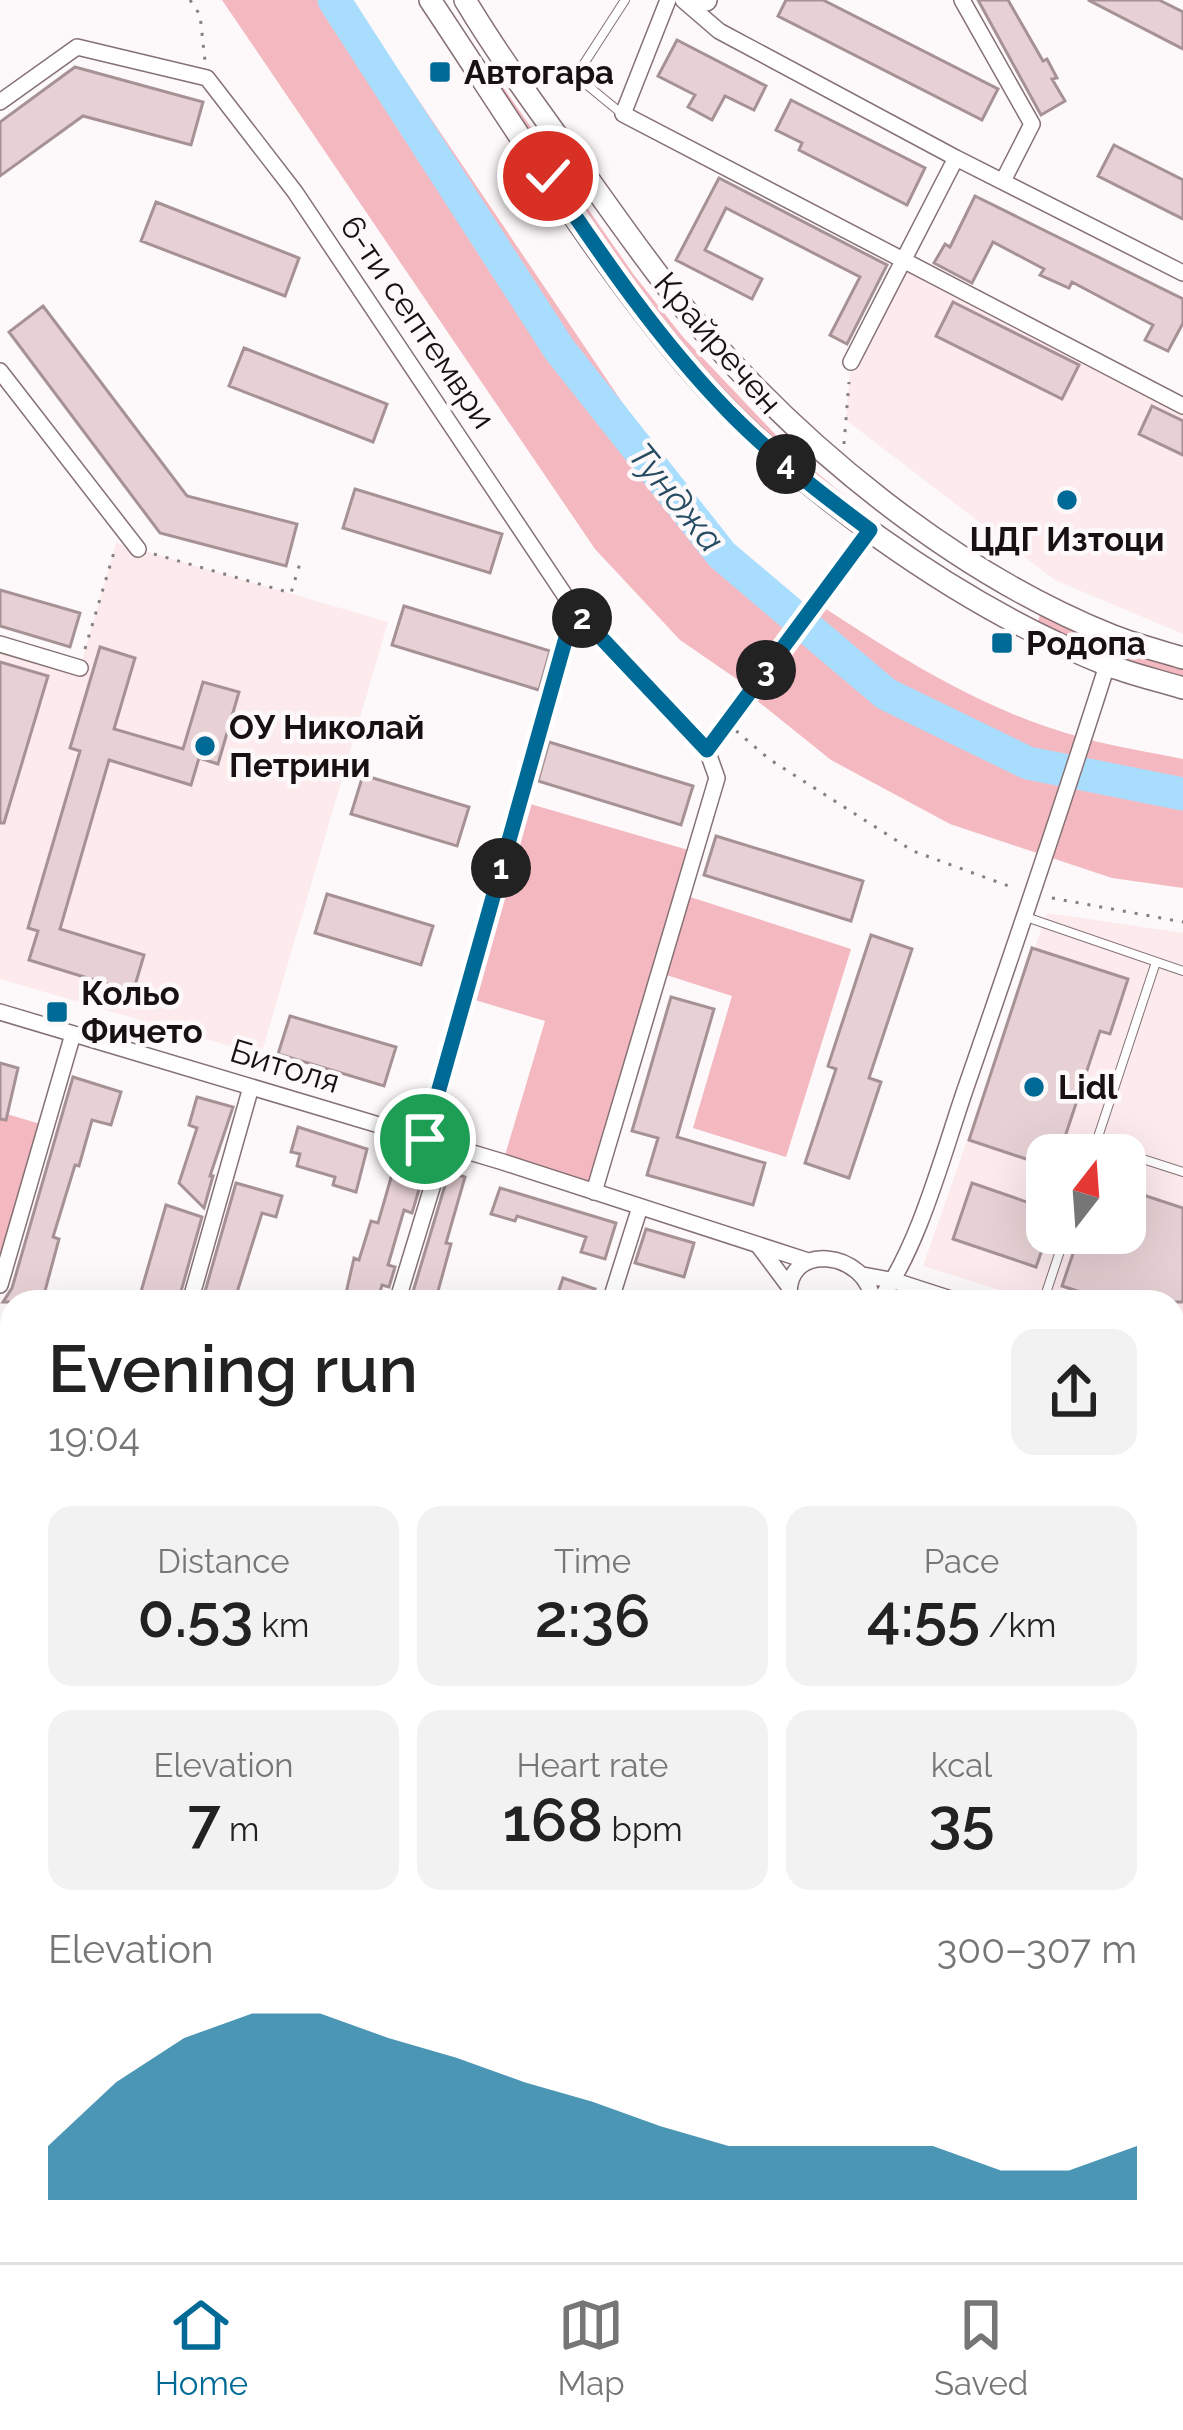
<!DOCTYPE html>
<html lang="en">
<head>
<meta charset="utf-8">
<style>
	:root { --surface:#fff; --page:#f2f2f2; --text:#222; --muted:#767676; --line:#e0e0e0; --accent:#006a97 }
	body { margin:0; font-family:Raleway,sans-serif; background:var(--page); color:var(--text); height:100vh; display:flex; flex-direction:column; font-size:45px; white-space:nowrap }
	* { box-sizing:border-box; margin:0 }
	p { font-size:39px; color:var(--muted) }
	.icon { flex:none; width:66px; height:66px; fill:none; stroke:currentColor; stroke-width:2; stroke-linecap:round; stroke-linejoin:round }
	.map { position:relative; flex:1; overflow:hidden }
	.details { position:absolute; left:0px; top:1290px; width:1185px; height:972px; display:flex; flex-direction:column; background:var(--surface); border-radius:36px 36px 0 0; box-shadow:0 12px 48px #0002 }
	.details>* { flex:none }
	.needle { width:78px; rotate:17deg }
	.buttons { position:absolute; left:1026px; top:1134px; display:grid; gap:24px }
	.buttons a { display:grid; place-items:center; width:120px; height:120px; border-radius:24px; background:var(--surface); box-shadow:0 12px 48px #0002; font-size:60px }
	.pin { position:absolute; display:grid; place-items:center; width:102px; height:102px; color:#fff; margin:-51px; border:6px solid #fff; border-radius:50%; box-shadow:0 3px 12px #0007 }
	.km { position:absolute; width:60px; height:60px; margin:-30px; border-radius:50%; background:#222; color:#fff; font-size:33px; line-height:60px; text-align:center }
	.round { display:grid; place-items:center; flex:none; width:126px; height:126px; border-radius:24px; background:var(--page) }
	.summary { display:flex; align-items:center; justify-content:space-between; height:204px; padding:0 48px }
	h1 { font-size:66px; font-weight:600; line-height:90px }
	.figures { display:grid; grid-template-columns:repeat(3,1fr); gap:18px; height:204px; padding:12px 48px }
	.figures div { display:grid; align-content:center; border-radius:24px; background:var(--page); text-align:center }
	.figures b { font-size:60px; font-weight:600 }
	.figures small { font-size:33px; font-weight:400 }
	.figures p { font-size:33px }
	.chart { height:336px; padding:24px 48px }
	.chart p { display:flex; justify-content:space-between }
	.chart svg { width:100%; height:216px; margin-top:12px; fill:var(--accent); opacity:.7 }
	.menu { display:flex; justify-content:space-around; align-items:center; height:168px; border-top:3px solid var(--line); background:var(--surface); font-size:33px; color:var(--muted) }
	.menu a { display:grid; justify-items:center; gap:6px }
	.menu .current { color:var(--accent) }
	.map>svg:first-child { display:block }
</style>
</head>
<body>
<div class="map">
<svg width="1183" height="2262" viewBox="0 0 1183 2262">
	<rect width="100%" height="100%" fill="#fdf8f9"/>
	<path fill="#fceaec" fill-rule="evenodd" d="M903,262L1183,406V634L1055,580L846,420L851,362Z
		M116,543L388,622L261,1055L0,979V644L80,668Z
		M1047,913L1183,933V1377L1173,1374V1302H1039L923,1266ZM1047,1155H1125V1233H1047Z"/>
	<path fill="#f4b8c1" d="M222,0H351L653,448L730,541L801,605L744,684L680,640L595,549Z
		M503,87L634,275L683,337L792,452L863,511L859,517C776,446 693,370 628,281C583,219 543,153 501,90Z
		M1044,605L1183,658V688L1034,631Z
		M826,609C907,662 989,713 1083,738C1115,747 1150,752 1183,759V888L1112,878L950,824L831,760L755,699Z
		M520,801L695,852L684,895L851,949L786,1157L693,1128L732,996L660,973L594,1192L503,1162L545,1021L465,997Z
		M0,1112L47,1126L0,1285Z"/>
	<g fill="none" stroke-linecap="round" stroke-linejoin="round">
		<path stroke="#a9ddfd" stroke-width="33" d="M334,0L559,349L722,555L886,694L1028,763L1183,794"/>
	</g>
	<path fill="#e7d1d4" stroke="#a69295" stroke-width="3" d="M786,0H823L998,89L982,120L778,16Z
		M978,0H1008L1043,61L1047,59L1057,78L1052,79L1065,101L1041,115Z
		M1088,0H1159L1183,12V49Z
		M677,40L766,86L754,110L725,96L712,120L688,107L695,95L658,76Z
		M75,67L203,102L191,145L83,116L0,176V122Z
		M791,100L925,168L907,205L799,150L802,143L776,130Z
		M1114,145L1183,180V219L1098,176Z
		M719,178L887,265L847,344L830,335L860,277L726,208L705,250L762,279L752,299L676,260Z
		M975,196L1183,299V323L1168,351L1145,340L1153,325L1072,282L1069,288L1040,275L1044,269L993,242L972,283L934,263L945,244L950,247Z
		M156,202L299,258L285,296L141,241Z
		M953,302L1079,365L1062,399L936,336Z
		M43,306L187,496L297,524L286,566L160,533L9,332Z
		M244,348L387,404L373,442L229,386Z
		M1152,406L1183,421V455L1139,434Z
		M355,489L502,534L490,573L343,528Z
		M0,590L80,613L70,647L0,626Z
		M404,606L550,651L539,690L392,645Z
		M100,647L135,658L114,729L183,749L203,682L239,692L218,764L199,758L191,785L109,760L60,929L144,955L133,992L29,960L38,931L28,928L80,751L70,748Z
		M0,662L48,676L4,823H0Z
		M549,742L693,786L681,825L538,781Z
		M363,775L469,807L457,846L351,814Z
		M716,836L863,881L851,921L704,875Z
		M327,894L433,926L421,965L315,933Z
		M871,935L912,949L869,1078L881,1082L849,1178L805,1163L836,1069L828,1066Z
		M1032,948L1128,979L1110,1034L1100,1031L1059,1155H1047V1166L969,1140Z
		M671,997L714,1009L677,1137L765,1163L753,1205L647,1175L658,1138L632,1131Z
		M290,1016L396,1047L384,1086L278,1054Z
		M0,1063L18,1068L6,1120L0,1119Z
		M73,1077L121,1092L111,1125L92,1120L79,1166L75,1165L53,1237L59,1239L42,1302H3L12,1288Z
		M197,1097L233,1107L210,1176H213L204,1208L179,1183L197,1128L189,1125Z
		M298,1127L367,1149L356,1192L333,1185L335,1177L297,1166L300,1154L291,1152Z
		M397,1157L426,1166L412,1213L404,1210L388,1265L395,1267L389,1287L382,1285L377,1302H344L354,1258L359,1260L371,1221L378,1223Z
		M449,1172L465,1177L446,1243L451,1244L435,1302L412,1295Z
		M236,1183L282,1196L276,1217L262,1213L234,1302H202Z
		M972,1183L1047,1209V1236L1036,1267L953,1239Z
		M500,1188L616,1223L605,1259L581,1252L586,1237L517,1216L515,1221L491,1214Z
		M1125,1189L1183,1208V1302H1111L1062,1286L1080,1233H1125Z
		M166,1205L202,1217L178,1302H138Z
		M646,1229L694,1243L684,1277L635,1263Z
		M563,1278L595,1289L591,1302H555Z"/>
	<g fill="none" stroke-linecap="round" stroke-linejoin="round">
		<defs>
			<path id="lane" d="M621,113L576,76L625,0
				M1026,917L1183,971
				M1096,1144L1183,1172
				M1092,1155L1156,962
				M1043,1302L1066,1233
				M1173,1395L1183,1414"/>
			<path id="street" d="M668,0L623,114L1183,406
				M683,0L719,31L956,158L1183,273
				M962,0L1032,124L1003,181
				M0,102L77,47L207,78L295,192L574,609L707,750L717,778L594,1192
				M851,362L956,158
				M0,371L138,549
				M0,644L80,668
				M0,1012L503,1162L808,1261
				M425,1139L574,609
				M758,1245L788,1285
				M863,1275L895,1281L960,1302
				M0,1285L73,1034
				M190,1302L251,1087
				M397,1302L445,1145
				M610,1302L640,1207
				M790,1302C780,1238 871,1251 872,1302
				M878,1302C918,1250 943,1154 965,1090C1017,940 1068,789 1116,637
				M1173,1390L1183,1393
				M0,1513L12,1517
				M0,1639L12,1598
				M0,1720L12,1724
				M0,2046L12,2049
				M1173,2049L1183,2052
				M719,2250L765,2262
				M5,2262L12,2238
				M348,2262L352,2250
				M609,2262L612,2250"/>
			<path id="secondary" d="M430,0C512,123 590,251 686,365C789,485 958,605 1105,664C1130,674 1157,680 1183,688
				M465,0C501,60 543,116 584,173C618,220 651,268 688,313C798,445 953,572 1113,636C1136,645 1160,651 1183,658
				M697,0H706"/>
		</defs>
		<use href="#lane" stroke="#857174" stroke-width="10"/>
		<use href="#street" stroke="#857174" stroke-width="18"/>
		<use href="#secondary" stroke="#857174" stroke-width="24"/>
		<path stroke="#857f80" stroke-width="3" stroke-dasharray="3 9" stroke-linecap="butt" d="M190,0L200,15L205,61
			M844,444L849,382
			M154,554L291,593L300,563
			M85,649L115,549
			M727,723L769,759L913,851L1014,888
			M718,735L858,546
			M1052,898L1183,922"/>
		<use href="#lane" stroke="#fff" stroke-width="8"/>
		<use href="#street" stroke="#fff" stroke-width="15"/>
		<use href="#secondary" stroke="#fff" stroke-width="21"/>
	</g>
	<g fill="none" stroke-linecap="round" stroke-linejoin="round">
		<defs>
			<path id="route" d="M425,1139L574,609L707,750L870,530C820,493 771,455 728,411C659,340 603,258 548,176"/>
		</defs>
		<use href="#route" stroke="#fff" stroke-width="24"/>
		<use href="#route" stroke="#006a97" stroke-width="15"/>
	</g>
	<g fill="#006a97" stroke="#fdf8f9" stroke-width="4.5">
		<rect x="428" y="60" width="24" height="24" rx="6"/>
		<circle cx="1067" cy="500" r="12"/>
		<rect x="990" y="631" width="24" height="24" rx="6"/>
		<circle cx="205" cy="746" r="12"/>
		<rect x="45" y="1000" width="24" height="24" rx="6"/>
		<circle cx="1034" cy="1087" r="12"/>
	</g>
	<g text-anchor="middle" dominant-baseline="central" stroke-width="9" stroke-linejoin="round" paint-order="stroke">
		<g font-size="33" font-weight="bold" fill="#181011" stroke="#fdf8f9" text-anchor="start">
			<text x="464" y="72">Автогара</text>
			<text x="1067" y="539" text-anchor="middle">ЦДГ Изтоци</text>
			<text x="1026" y="643">Родопа</text>
			<text x="229" y="727">ОУ Николай<tspan x="229" dy="38">Петрини</tspan></text>
			<text x="81" y="993">Кольо<tspan x="81" dy="38">Фичето</tspan></text>
			<text x="1058" y="1087">Lidl</text>
		</g>
		<g font-size="33" fill="#181011" stroke="#fdf8f9">
			<text transform="translate(418 322) rotate(56)">6-ти септември</text>
			<text transform="translate(718 343) rotate(49)">Крайречен</text>
			<text transform="translate(285 1066) rotate(17)">Битоля</text>
		</g>
		<g font-size="36" font-style="italic" fill="#254c62" stroke="#fdf8f9">
			<text transform="translate(677 497) rotate(51)">Тунджа</text>
		</g>
	</g>
</svg>
<div class="buttons">
<a><svg class="needle" viewBox="-14 -14 28 28"><path d="M0-13l5 13h-10z" fill="#e53935"/><path d="M0 13l5-13h-10z" fill="#767676"/></svg></a>
</div>
<div class="pin" style="left:425px;top:1139px;background:#1e9e55"><svg class="icon" aria-label="arrive" viewBox="0 0 24 24"><path d="M6 21V4h12l-3 4 3 4H6"/></svg></div>
<div class="pin" style="left:548px;top:176px;background:#d93025"><svg class="icon" aria-label="check" viewBox="0 0 24 24"><path d="M5 12l5 5 9-10"/></svg></div>
<b class="km" style="left:501px;top:868px">1</b>
<b class="km" style="left:582px;top:618px">2</b>
<b class="km" style="left:766px;top:670px">3</b>
<b class="km" style="left:786px;top:464px">4</b>
<section class="details">
<div class="summary"><div><h1>Evening run</h1><p>19:04</p></div><a class="round"><svg class="icon" aria-label="share" viewBox="0 0 24 24"><path d="M12 15V3M7 8l5-5 5 5M5 13v7h14v-7"/></svg></a></div>
<div class="figures">
<div><p>Distance</p><b>0.53<small> km</small></b></div>
<div><p>Time</p><b>2:36</b></div>
<div><p>Pace</p><b>4:55<small> /km</small></b></div>
</div>
<div class="figures">
<div><p>Elevation</p><b>7<small> m</small></b></div>
<div><p>Heart rate</p><b>168<small> bpm</small></b></div>
<div><p>kcal</p><b>35</b></div>
</div>
<div class="chart"><p><span>Elevation</span>300–307 m</p>
<svg viewBox="0 0 160 44" preserveAspectRatio="none"><path d="M0 44V33L10 20L20 11L30 6L40 6L50 11L60 15L70 20L80 24L90 29L100 33L110 33L120 33L130 33L140 38L150 38L160 33V44z"/></svg>
</div>
</section>
</div>
<nav class="menu">
<a class="current"><svg class="icon" aria-label="home" viewBox="0 0 24 24"><path d="M3 11l9-7 9 7M6 9v11h12V9"/></svg>Home</a>
<a><svg class="icon" aria-label="map" viewBox="0 0 24 24"><path d="M3 6l6-2 6 2 6-2v14l-6 2-6-2-6 2zM9 4v14M15 6v14"/></svg>Map</a>
<a><svg class="icon" aria-label="saved" viewBox="0 0 24 24"><path d="M7 4h10v16l-5-4-5 4z"/></svg>Saved</a>
</nav>
</body>
</html>
